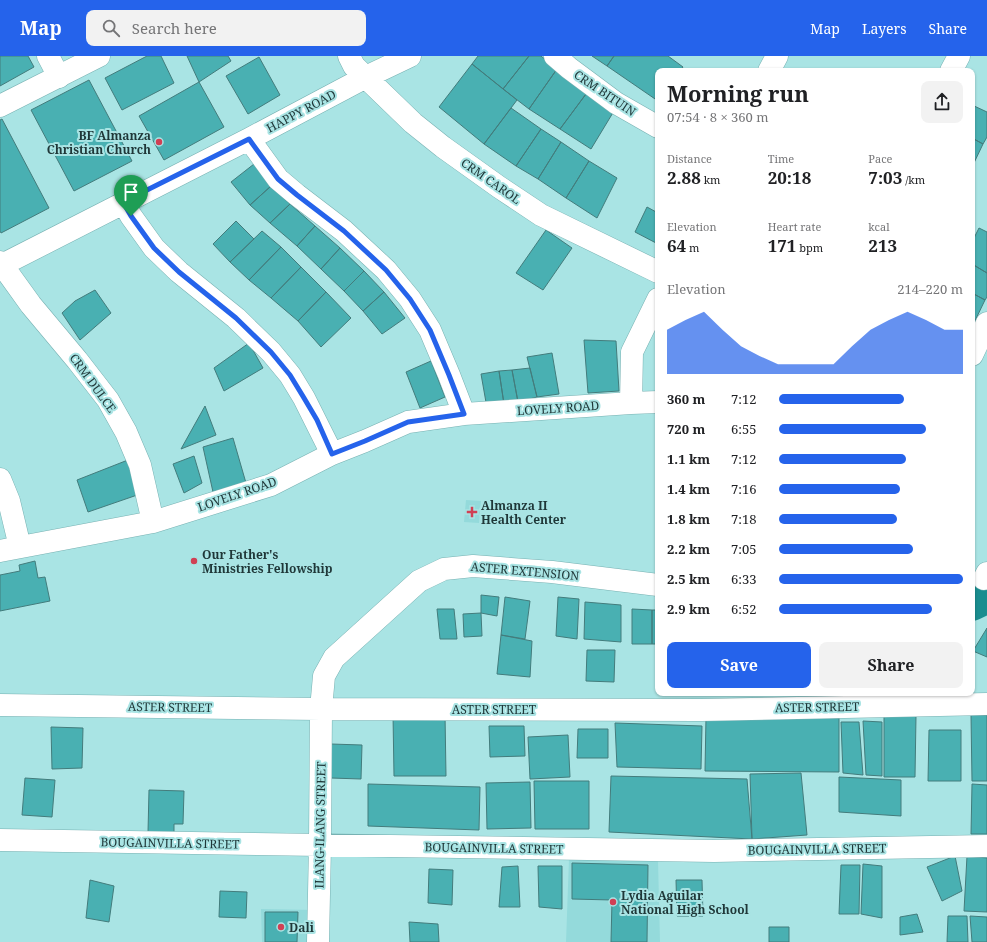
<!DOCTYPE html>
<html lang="en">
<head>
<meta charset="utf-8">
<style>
	:root { --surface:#fff; --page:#f2f2f2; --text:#202124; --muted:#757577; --accent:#2563eb }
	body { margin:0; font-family:"Noto Serif",serif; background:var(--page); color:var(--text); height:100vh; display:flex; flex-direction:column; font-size:15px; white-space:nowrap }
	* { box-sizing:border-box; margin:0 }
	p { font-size:13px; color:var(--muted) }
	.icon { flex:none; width:22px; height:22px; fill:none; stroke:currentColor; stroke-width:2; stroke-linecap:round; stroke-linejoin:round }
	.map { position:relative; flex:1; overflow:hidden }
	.side { position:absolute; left:655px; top:12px; width:320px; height:628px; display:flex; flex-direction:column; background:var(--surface); border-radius:8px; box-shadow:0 1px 3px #0004 }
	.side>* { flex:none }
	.pin { position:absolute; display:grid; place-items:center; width:34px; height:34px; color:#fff; margin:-41px -17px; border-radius:50% 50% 50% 0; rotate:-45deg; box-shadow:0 0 4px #0007 }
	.pin .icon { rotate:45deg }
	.round { display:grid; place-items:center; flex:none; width:42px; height:42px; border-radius:8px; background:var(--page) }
	.headline { display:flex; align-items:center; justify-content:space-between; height:68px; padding:0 12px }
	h1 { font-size:22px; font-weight:700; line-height:30px }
	.stats { display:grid; grid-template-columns:repeat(3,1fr); gap:6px; height:68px; padding:4px 12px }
	.stats div { display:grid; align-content:center }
	.stats b { font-size:17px; font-weight:700 }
	.stats small { font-size:11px; font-weight:400 }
	.stats p { font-size:11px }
	.chart { height:112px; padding:8px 12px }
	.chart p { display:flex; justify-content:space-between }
	.chart svg { width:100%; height:72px; margin-top:4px; fill:var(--accent); opacity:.7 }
	.cta { display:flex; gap:8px; margin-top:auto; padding:8px 12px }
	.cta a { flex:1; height:46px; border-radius:8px; background:var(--accent); color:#fff; font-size:16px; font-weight:700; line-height:46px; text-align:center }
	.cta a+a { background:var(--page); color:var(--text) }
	ul { padding:0 12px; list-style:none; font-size:13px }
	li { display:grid; grid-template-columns:64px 48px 1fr; align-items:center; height:30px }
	li i { height:10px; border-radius:5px; background:var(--accent) }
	header { display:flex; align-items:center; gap:24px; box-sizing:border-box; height:56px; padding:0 20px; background:var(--accent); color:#fff }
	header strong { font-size:19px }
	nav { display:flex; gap:22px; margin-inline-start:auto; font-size:14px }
	.search { width:280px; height:36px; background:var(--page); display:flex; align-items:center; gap:10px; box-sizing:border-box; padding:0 14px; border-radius:8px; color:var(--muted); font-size:15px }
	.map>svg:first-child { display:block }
</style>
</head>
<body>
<header>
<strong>Map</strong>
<div class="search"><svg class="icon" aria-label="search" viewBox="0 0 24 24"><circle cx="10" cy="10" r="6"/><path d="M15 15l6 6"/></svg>Search here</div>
<nav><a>Map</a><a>Layers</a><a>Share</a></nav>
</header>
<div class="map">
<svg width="987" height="886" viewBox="0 0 987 886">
	<rect width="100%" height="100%" fill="#a9e4e4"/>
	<path fill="#94dadb" d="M466,444L481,445L479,467L464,466Z
		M569,803L658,805L660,886H566Z
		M261,853L315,854L314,886H262Z"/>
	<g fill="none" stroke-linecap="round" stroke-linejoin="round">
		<path stroke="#1a8d8f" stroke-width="32" d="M972,549L984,543L987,539"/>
	</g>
	<path fill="#49b0b2" stroke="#437c7c" d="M0,0H28L34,11L0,30Z
		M147,0H161L174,27L122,54L105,22Z
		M187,0H228L231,5L199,26Z
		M478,0H529L503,33L472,8Z
		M529,0H541L557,13L529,53L503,33Z
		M592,0H614L607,10Z
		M614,0H668L683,11L680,15H658V45L607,10Z
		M259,1L280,39L248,58L226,20Z
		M472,8L517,44L484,88L439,51Z
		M557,13L586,38L560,73L529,53Z
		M89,24L132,105L74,135L31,54Z
		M199,26L224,71L164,104L139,60Z
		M586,38L614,55L591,93L560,73Z
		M972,49L987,56V81L983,88L972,82Z
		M511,52L541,73L516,110L484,88Z
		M2,63L49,152L1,177L0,175V64Z
		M541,73L561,86L538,123L516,110Z
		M972,82L983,88L972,111Z
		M561,86L589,105L566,142L538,123Z
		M589,105L617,122L597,162L566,142Z
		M254,108L271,130L250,149L231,126Z
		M271,130L290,148L270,167L250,149Z
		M290,148L315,170L297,190L270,167Z
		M647,151L658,157V188L635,176Z
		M236,165L254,183L230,206L213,188Z
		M315,170L340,192L321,213L297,190Z
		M979,172L987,176V217L972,208V186Z
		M546,174L572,192L543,234L516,217Z
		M262,175L281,191L249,224L230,206Z
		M281,191L301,211L271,242L249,224Z
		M340,192L364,215L344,235L321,213Z
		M972,208L987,217V241L985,244L972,237Z
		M301,211L326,236L298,265L271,242Z
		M364,215L384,236L363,255L344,235Z
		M95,234L111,257L80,284L62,257L75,245Z
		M326,236L351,262L321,291L298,265Z
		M384,236L405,262L382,278L363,255Z
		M972,237L985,244L972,271Z
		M584,284L616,285L619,335L588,337Z
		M249,287L263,312L224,335L214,312Z
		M552,297L559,338L537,341L527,301Z
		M431,305L445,341L420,352L406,316Z
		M530,312L537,341L518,346L512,314Z
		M512,314L518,346L504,348L499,315Z
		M499,315L504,348L487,352L481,318Z
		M205,350L216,379L181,393Z
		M233,382L246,427L213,436L203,391Z
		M194,400L202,427L184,437L173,408Z
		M133,402L143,437L88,456L77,424Z
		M35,505L38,522L45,521L50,545L0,555V519L20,515L19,509Z
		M481,539L499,541L497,560L481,557Z
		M505,541L530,545L525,583L501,579Z
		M558,541L579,543L577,583L556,580Z
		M585,546L621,549V586L584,583Z
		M437,553H454L457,583H440Z
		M632,553L652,554V588H632Z
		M652,554H658V588H652Z
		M481,557L482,580L464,581L463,558Z
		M987,572V601L973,595Z
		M501,579L532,585L530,621L497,618Z
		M587,594H615L614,626L586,625Z
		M393,658H445L446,720H394Z
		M884,659L916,660L915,721H884Z
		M971,659H987V725H972Z
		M706,661L839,662V716L705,715Z
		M863,665L882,666V720L866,719Z
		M841,666H859L863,719L843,717Z
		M615,667L702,670L701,713L617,711Z
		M489,670H524L525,700L490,701Z
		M51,671L83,672L82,712L52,713Z
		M578,673H608V702H577Z
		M929,674H961V725H928Z
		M568,679L570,721L530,723L528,681Z
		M331,688L362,689L361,723L331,722Z
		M801,717L807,779L752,783L750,718Z
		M611,720L747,723L752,783L609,776Z
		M839,721L901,724V760L839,756Z
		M25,722L55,724L52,761L22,759Z
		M534,725H589V773H535Z
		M530,726L531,772L487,773L486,727Z
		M368,728L480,731L479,774L368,770Z
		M972,728L987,729V778H971Z
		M149,734L184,735L183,768H174V777L148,776Z
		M955,800L962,835L942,845L927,811Z
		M967,800L987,802V856L964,855Z
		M572,807L648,809L647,886H611L612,844L572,843Z
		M863,808L882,810V862L861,858Z
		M841,809H860L859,858H839Z
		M518,810L520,851H499L502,811Z
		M538,810H562V853L539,851Z
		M429,813L453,814L452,849L428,847Z
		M90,824L114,830L109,866L86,862Z
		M676,824H702L703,860H677Z
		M220,835L247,836L246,862L219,861Z
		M265,856H298L297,886H265Z
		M917,858L923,876L900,879V861Z
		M948,860H967L968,886H947Z
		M970,860L987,861V886H972Z
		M409,866L438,868L439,886H410Z
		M769,871H789V886H769Z"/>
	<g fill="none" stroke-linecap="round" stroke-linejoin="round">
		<defs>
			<path id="minor" d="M48,0L59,21
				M349,0L354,10L413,67L443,91L499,131L541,159L658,216
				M555,0L569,12L616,47L658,71
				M769,15L777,0
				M951,15L959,0
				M249,83L278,123L297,139L344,175L386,214L410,243L430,274L449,319L464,358
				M123,146L131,160L154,192L179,216L236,262L271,296L290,319L304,342L332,398
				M0,206L31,249L77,304L108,344L126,376L140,409L153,466
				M0,210L249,83L366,21L410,0
				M972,299L987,267
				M631,347L632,296L658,243
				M0,423L9,445L20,491
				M0,495L153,466L271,429L332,398L365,385L408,366L464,358L631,347L658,346
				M984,523L987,517
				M0,649L321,653L701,654L987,648
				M0,784L714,795L987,790
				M318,886L320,789L321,653L324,620L334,602L419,525L444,513L473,510L552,516L658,529"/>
			<path id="tertiary" d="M0,50L99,0"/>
		</defs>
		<use href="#minor" stroke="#77b1b2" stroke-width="23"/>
		<use href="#tertiary" stroke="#77b1b2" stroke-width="23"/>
		<use href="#minor" stroke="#fff" stroke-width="22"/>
		<use href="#tertiary" stroke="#fff" stroke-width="22"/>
	</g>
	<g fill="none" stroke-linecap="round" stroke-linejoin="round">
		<defs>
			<path id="route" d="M249,83L278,123L297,139L344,175L386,214L410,243L430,274L449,319L464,358L408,366L365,385L332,398L317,364L304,342L290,319L271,296L236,262L179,216L154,192L131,160L123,146Z"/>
		</defs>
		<use href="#route" stroke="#fff" stroke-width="8"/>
		<use href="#route" stroke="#2563eb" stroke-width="5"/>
	</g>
	<g fill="#d04054" stroke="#a9e4e4" stroke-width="1.5">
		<circle cx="159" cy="86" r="4"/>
		<path d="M470 450h4v4h4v4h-4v4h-4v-4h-4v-4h4z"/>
		<circle cx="194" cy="505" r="4"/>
		<circle cx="613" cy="846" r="4"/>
		<circle cx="281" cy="871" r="4"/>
	</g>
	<g text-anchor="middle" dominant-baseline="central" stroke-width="4" stroke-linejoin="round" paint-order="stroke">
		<g font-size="12" fill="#1f3738" stroke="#a9e4e4">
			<text transform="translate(605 37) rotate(34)">CRM BITUIN</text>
			<text transform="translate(301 55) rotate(-28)">HAPPY ROAD</text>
			<text transform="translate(491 125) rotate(35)">CRM CAROL</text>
			<text transform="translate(93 327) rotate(54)">CRM DULCE</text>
			<text transform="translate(558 352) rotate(-4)">LOVELY ROAD</text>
			<text transform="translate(237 438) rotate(-19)">LOVELY ROAD</text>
			<text transform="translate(525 515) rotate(5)">ASTER EXTENSION</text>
			<text transform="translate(170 651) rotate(1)">ASTER STREET</text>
			<text transform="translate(817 651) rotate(-1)">ASTER STREET</text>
			<text x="494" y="653">ASTER STREET</text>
			<text transform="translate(320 769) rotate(-89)">ILANG-ILANG STREET</text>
			<text transform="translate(170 787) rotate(1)">BOUGAINVILLA STREET</text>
			<text transform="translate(494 792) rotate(1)">BOUGAINVILLA STREET</text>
			<text transform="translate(817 793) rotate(-1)">BOUGAINVILLA STREET</text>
		</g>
		<g font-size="12" font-weight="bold" fill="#1f3738" stroke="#a9e4e4" text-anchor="start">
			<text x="151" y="79" text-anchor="end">BF Almanza<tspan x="151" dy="14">Christian Church</tspan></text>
			<text x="481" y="449">Almanza II<tspan x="481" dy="14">Health Center</tspan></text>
			<text x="202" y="498">Our Father's<tspan x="202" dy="14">Ministries Fellowship</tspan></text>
			<text x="621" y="839">Lydia Aguilar<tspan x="621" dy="14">National High School</tspan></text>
			<text x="289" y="871">Dali</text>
		</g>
	</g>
</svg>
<div class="pin" style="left:131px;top:160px;background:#1e9e55"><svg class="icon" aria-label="arrive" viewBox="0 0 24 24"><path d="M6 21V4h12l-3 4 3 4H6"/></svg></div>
<section class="side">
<div class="headline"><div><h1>Morning run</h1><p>07:54 · 8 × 360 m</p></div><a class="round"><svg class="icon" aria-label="share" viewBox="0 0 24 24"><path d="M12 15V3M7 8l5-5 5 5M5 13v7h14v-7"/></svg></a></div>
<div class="stats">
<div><p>Distance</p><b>2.88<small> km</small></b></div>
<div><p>Time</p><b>20:18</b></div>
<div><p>Pace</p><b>7:03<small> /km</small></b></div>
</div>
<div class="stats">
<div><p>Elevation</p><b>64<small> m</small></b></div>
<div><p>Heart rate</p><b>171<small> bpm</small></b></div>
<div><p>kcal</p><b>213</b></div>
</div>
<div class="chart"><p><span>Elevation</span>214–220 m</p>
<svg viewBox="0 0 160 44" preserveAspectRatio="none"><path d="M0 44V17L10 11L20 6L30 17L40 27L50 33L60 38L70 38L80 38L90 38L100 27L110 17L120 11L130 6L140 11L150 17L160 17V44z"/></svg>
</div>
<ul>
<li><b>360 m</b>7:12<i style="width:68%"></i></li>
<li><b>720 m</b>6:55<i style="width:80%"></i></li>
<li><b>1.1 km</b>7:12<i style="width:69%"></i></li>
<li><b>1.4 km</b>7:16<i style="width:66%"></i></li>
<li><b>1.8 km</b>7:18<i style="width:64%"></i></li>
<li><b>2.2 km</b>7:05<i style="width:73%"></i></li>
<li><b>2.5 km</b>6:33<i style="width:100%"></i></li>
<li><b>2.9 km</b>6:52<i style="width:83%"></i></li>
</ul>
<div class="cta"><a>Save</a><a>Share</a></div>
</section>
</div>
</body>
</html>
